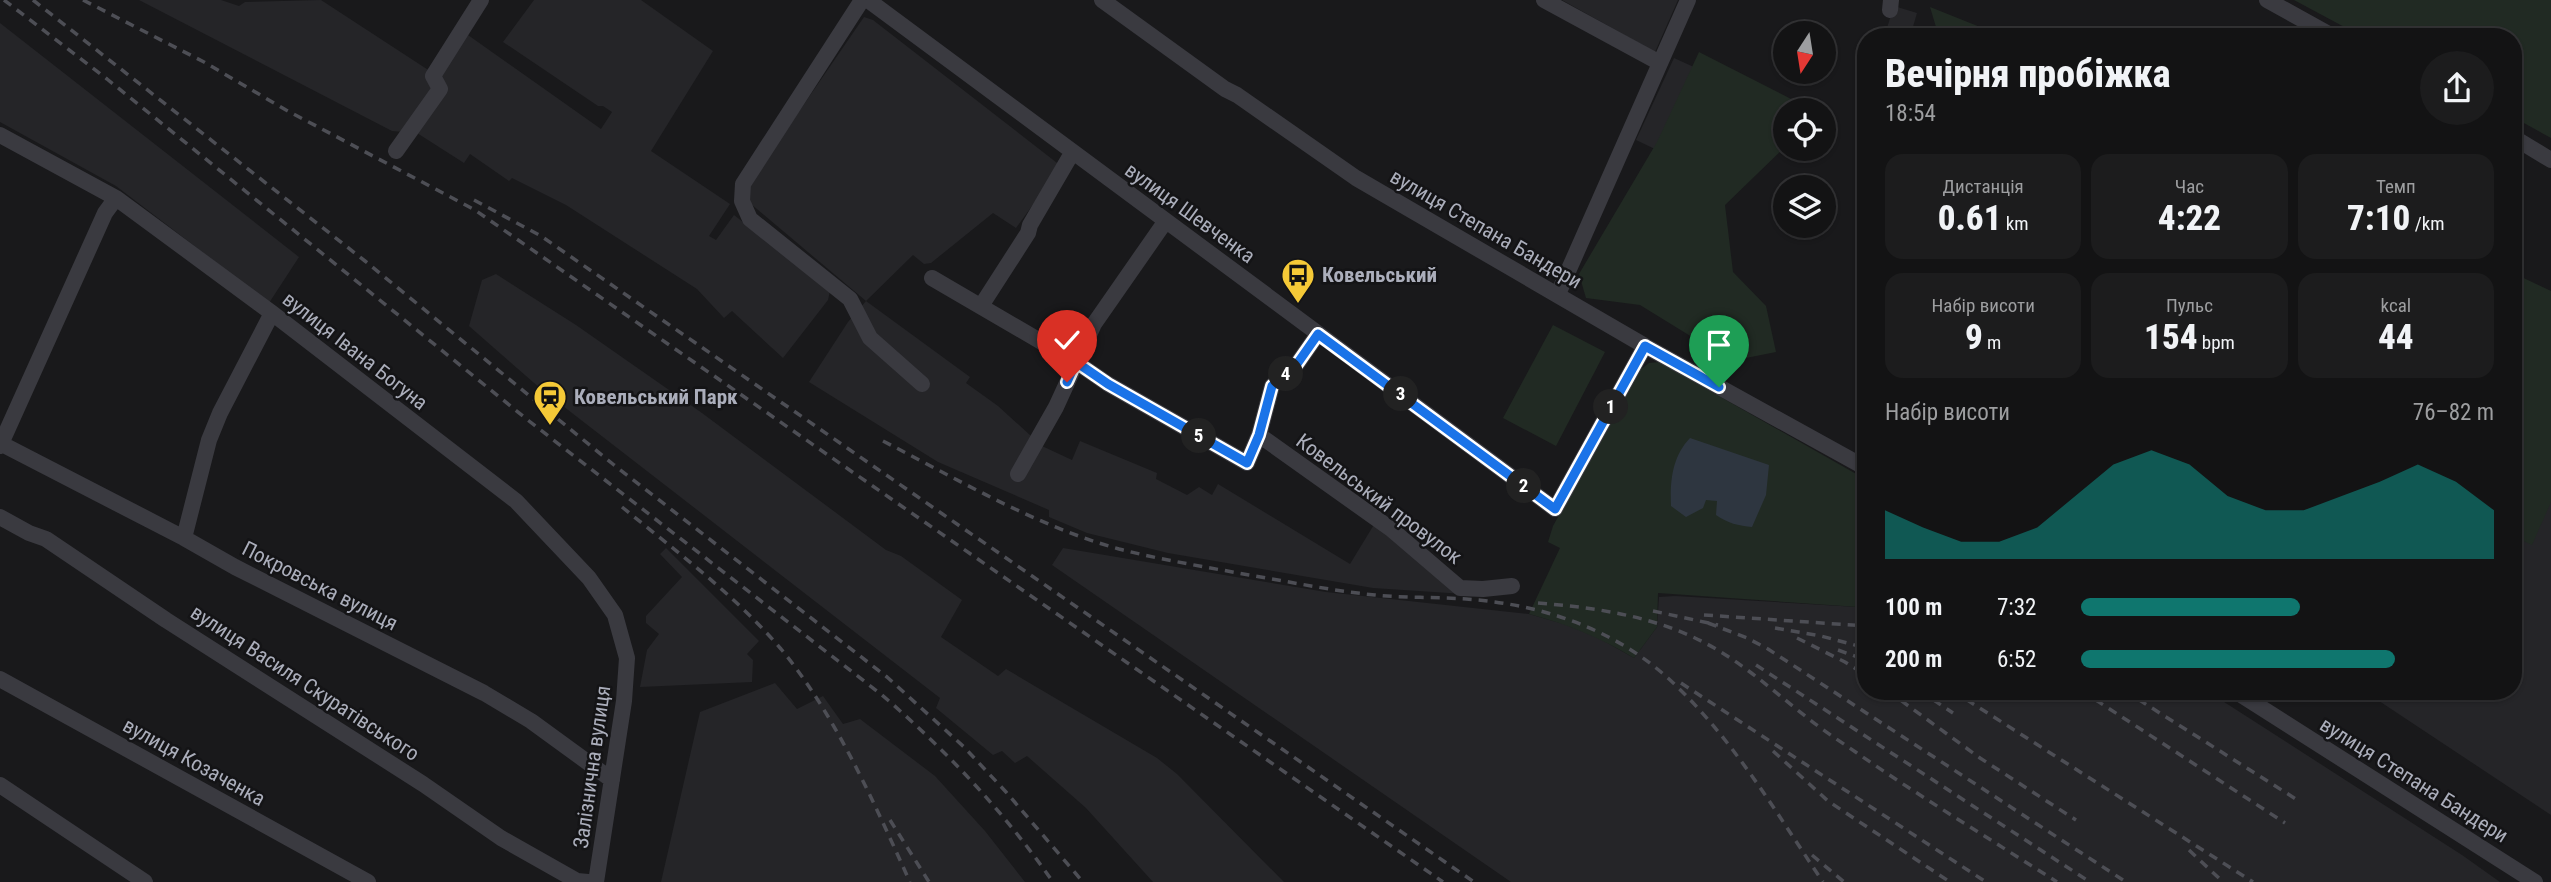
<!DOCTYPE html>
<html lang="uk">
<head>
<meta charset="utf-8">
<style>
	:root { --surface:#131314; --page:#1c1c1d; --text:#f1f3f6; --muted:#9d9ea0; --line:#323234; --accent:#0f766e }
	body { margin:0; font-family:"Roboto Condensed",sans-serif; background:var(--page); color:var(--text); height:100vh; display:flex; flex-direction:column; font-size:26px; white-space:nowrap }
	* { box-sizing:border-box; margin:0 }
	p { font-size:23px; color:var(--muted) }
	.icon { flex:none; width:38px; height:38px; fill:none; stroke:currentColor; stroke-width:2; stroke-linecap:round; stroke-linejoin:round }
	.map { position:relative; flex:1; overflow:hidden }
	.side { position:absolute; left:1857px; top:28px; width:665px; height:672px; display:flex; flex-direction:column; background:var(--surface); border-radius:28px; box-shadow:0 2px 5px #0004,0 0 0 2px var(--line) }
	.side>* { flex:none }
	.needle { width:46px; rotate:192deg }
	.controls { position:absolute; left:1773px; top:21px; display:grid; gap:14px }
	.controls a { display:grid; place-items:center; width:63px; height:63px; border-radius:50%; background:var(--surface); box-shadow:0 2px 5px #0004,0 0 0 2px var(--line); font-size:35px }
	.pin { position:absolute; display:grid; place-items:center; width:60px; height:60px; color:#fff; margin:-72px -30px; border-radius:50% 50% 50% 0; rotate:-45deg; box-shadow:0 0 7px #0007 }
	.pin .icon { rotate:45deg }
	.km { position:absolute; width:35px; height:35px; margin:-18px; border-radius:50%; background:#222; color:#fff; font-size:19px; line-height:35px; text-align:center }
	.round { display:grid; place-items:center; flex:none; width:74px; height:74px; border-radius:37px; background:var(--page) }
	.overview { display:flex; align-items:center; justify-content:space-between; height:119px; padding:0 28px }
	h1 { font-size:38px; font-weight:800; line-height:52px }
	.stats { display:grid; grid-template-columns:repeat(3,1fr); gap:10px; height:119px; padding:7px 28px }
	.stats div { display:grid; align-content:center; border-radius:18px; background:var(--page); text-align:center }
	.stats b { font-size:35px; font-weight:800 }
	.stats small { font-size:19px; font-weight:400 }
	.stats p { font-size:19px }
	.chart { height:196px; padding:14px 28px }
	.chart p { display:flex; justify-content:space-between }
	.chart svg { width:100%; height:126px; margin-top:7px; fill:var(--accent); opacity:.7 }
	ul { padding:0 28px; list-style:none; font-size:23px }
	li { display:grid; grid-template-columns:112px 84px 1fr; align-items:center; height:52px }
	li i { height:18px; border-radius:9px; background:var(--accent) }
	.map>svg:first-child { display:block }
</style>
</head>
<body>
<div class="map">
<svg width="2551" height="882" viewBox="0 0 2551 882">
	<rect width="100%" height="100%" fill="#19191b"/>
	<path fill="#252528" d="M139,0H221L239,6L245,2L321,0L439,77L468,35L601,129L612,112L603,106H598L503,42L534,0H641L713,51L651,151L730,204L709,236L716,240L734,215L830,291L828,300L783,358L732,311L724,318L697,289L566,205L512,178L509,181L470,154L464,163L417,133L392,131Z
		M1562,0H1678L1655,52Z
		M1894,6L1917,13L1910,37H1884Z
		M864,17L873,20L1061,166L1016,228L993,213L931,263L924,264L913,255L866,301L970,377L966,383L998,406L1042,446L1072,460L1080,441L1157,473L1156,479L1187,495L1199,487L1212,495L1218,484L1350,564L1375,523L1464,594L1373,588L1168,553L1087,533L1049,517V510L938,462L809,382L848,322L866,301L751,204L747,187Z
		M0,23L299,257L269,303L116,186L0,122Z
		M1674,58L1696,68L1657,150L1636,140Z
		M496,274L576,325L702,413L886,550L901,556L962,600L941,637L998,676L1006,669L1157,758L1177,774L1284,882H1153L1086,808L1027,756L1015,763L1002,751L993,755L936,708L940,698L541,389L469,326L482,280Z
		M2550,502H2551V815L2364,691H2513V536L2523,542Z
		M666,548L759,641L747,654L753,660L752,682L640,687L647,650L659,634L646,623V616L682,577L660,554Z
		M1063,548L1326,592L1529,614L1564,624L1597,637L1634,658L1657,627L1659,597L1675,596L1857,607L1865,588L1866,691H2207L2462,855L2500,882H1511L1052,565Z
		M775,683L797,709L823,696L843,724L860,719L935,776L985,831L1025,882H661L700,712Z"/>
	<path fill="#212a23" d="M2294,0H2551V138L2513,117V37H2363Z
		M1930,7L2005,37H1939Z
		M1699,52L1793,100L1794,110H1785V147L1725,205L1733,272L1766,306L1776,352L1731,361L1640,305L1586,298L1579,274L1657,142Z
		M2513,273L2551,291V502L2532,545L2513,536Z
		M1553,325L1605,352L1556,446L1503,418Z
		M1659,362L1865,479V588L1858,607L1658,593L1657,627L1634,658C1601,638 1567,624 1529,614L1560,548L1548,542L1553,526L1640,370L1649,363Z"/>
	<path fill="#2e3640" d="M1690,438L1769,465L1766,495L1752,527C1739,526 1727,523 1716,515L1717,501L1706,500L1703,508L1686,517L1671,506C1670,481 1672,457 1690,438Z"/>
	<g fill="none" stroke-linecap="round" stroke-linejoin="round">
		<path stroke="#3a3a40" stroke-width="16" d="M862,0L743,184L742,201L750,219L850,299L870,338L922,384
			M868,0L1555,509L1645,346
			M1102,0L1225,89L1237,95L1356,178L1645,346L1866,468
			M1544,0L1660,63
			M2267,0L2334,37
			M1890,10L1891,0
			M0,135L116,198L272,313L516,501L589,578L615,615L627,658L624,701L596,882
			M2513,137L2551,160
			M396,151L440,89L433,76L481,0
			M932,278L1076,362L1108,384L1247,463L1259,435L1272,386L1297,364L1318,334
			M1558,294L1688,0
			M981,306L1028,233L1030,225L1072,153
			M1259,435L1391,529L1460,588L1483,589L1512,586
			M0,443L184,538L235,567L484,693L531,721L612,780
			M0,446L105,213L116,198
			M1018,474L1056,407L1094,324L1165,222
			M0,517L29,533L46,539L166,620L423,784L501,838L577,881L588,882
			M184,538L209,440L220,413L272,313
			M0,679L368,882
			M2235,691L2535,882
			M0,785L145,882"/>
		<path stroke="#4d4e55" stroke-width="3.5" stroke-dasharray="9 7" stroke-linecap="butt" d="M4,0L107,79L529,421L882,695C947,751 1004,812 1053,882
			M33,0L365,261L614,465L887,677L964,747L1006,792L1083,882
			M83,0L204,62L286,110L475,210L1443,882
			M474,200L541,236L1474,882
			M883,441C959,480 1036,526 1119,549C1162,560 1206,567 1249,575C1291,582 1333,591 1375,595C1405,598 1436,597 1466,599C1540,604 1613,628 1669,679C1732,737 1775,811 1823,882
			M622,507C677,552 735,595 781,649C837,717 874,803 910,882
			M1538,603C1600,608 1661,617 1716,649C1750,669 1778,695 1809,719C1824,731 1841,742 1857,753C1922,798 1990,839 2057,882
			M1653,611L1718,625
			M1704,615L1866,626
			M1708,623L1747,638L1768,649L2126,882
			M1775,628L1821,636L1866,648
			M1797,638L1845,662L1866,675
			M1838,650L1866,660
			M1756,665L2090,882
			M1681,683L1986,882
			M1888,691L1980,758L2076,820
			M1920,691L1953,713
			M1953,691L2253,882
			M2082,691L2285,823
			M2125,691L2299,801
			M1773,751L1828,801L1950,882
			M890,820L929,882
			M2189,850L2223,882
			M1812,855L1844,882"/>
	</g>
	<g fill="none" stroke-linecap="round" stroke-linejoin="round">
		<defs>
			<path id="route" d="M1067,382L1076,362L1108,384L1247,463L1259,435L1272,386L1297,364L1318,334L1555,509L1645,346L1719,387"/>
		</defs>
		<use href="#route" stroke="#fff" stroke-width="14"/>
		<use href="#route" stroke="#1a73e8" stroke-width="9"/>
	</g>
	<defs>
		<symbol id="bus-pin" viewBox="-11 -11 22 30"><path d="M0 17L-7.5 6A9.5 9.5 0 1 1 7.5 6Z" fill="#f5c937" stroke="#141416"/><path d="M-5-6H5V4H4V6H2V4H-2V6H-4V4H-5ZM-3.5-4V0h7V-4ZM-3.5 1.2v1.5H-2V1.2ZM2 1.2v1.5H3.5V1.2Z" fill="#111"/></symbol>
		<symbol id="station-pin" viewBox="-11 -11 22 30"><path d="M0 17L-7.5 6A9.5 9.5 0 1 1 7.5 6Z" fill="#f5c937" stroke="#141416"/><path d="M-3-6H3Q5-6 5-4V2Q5 4 3 4L4.5 6H3L1.5 4h-3L-3 6H-4.5L-3 4Q-5 4-5 2V-4Q-5-6-3-6ZM-3.5-4v3h7v-3ZM-3.5 1v1.5H-2V1ZM2 1v1.5H3.5V1Z" fill="#111"/></symbol>
	</defs>
	<g fill-rule="evenodd">
		<use href="#bus-pin" x="1279" y="256" width="38" height="52"/>
		<use href="#station-pin" x="531" y="378" width="38" height="52"/>
	</g>
	<g text-anchor="middle" dominant-baseline="central" stroke-width="5" stroke-linejoin="round" paint-order="stroke">
		<g font-size="21" fill="#abaebb" stroke="#141416">
			<text transform="translate(1190 213) rotate(36)">вулиця Шевченка</text>
			<text transform="translate(1486 229) rotate(30)">вулиця Степана Бандери</text>
			<text transform="translate(355 351) rotate(38)">вулиця Івана Богуна</text>
			<text transform="translate(1379 499) rotate(37)">Ковельський провулок</text>
			<text transform="translate(320 586) rotate(27)">Покровська вулиця</text>
			<text transform="translate(305 683) rotate(33)">вулиця Василя Скуратівського</text>
			<text transform="translate(194 762) rotate(29)">вулиця Козаченка</text>
			<text transform="translate(592 767) rotate(-82)">Залізнична вулиця</text>
			<text transform="translate(2414 780) rotate(32)">вулиця Степана Бандери</text>
		</g>
		<g font-size="21" font-weight="bold" fill="#abaebb" stroke="#141416" text-anchor="start">
			<text x="1322" y="275">Ковельський</text>
			<text x="574" y="397">Ковельський Парк</text>
		</g>
	</g>
</svg>
<div class="controls">
<a><svg class="needle" viewBox="-14 -14 28 28"><path d="M0-13l5 13h-10z" fill="#e53935"/><path d="M0 13l5-13h-10z" fill="#9d9ea0"/></svg></a>
<a><svg class="icon" aria-label="locate" viewBox="0 0 24 24"><circle cx="12" cy="12" r="6"/><path d="M12 2v4M12 18v4M2 12h4M18 12h4"/></svg></a>
<a><svg class="icon" aria-label="layers" viewBox="0 0 24 24"><path d="M12 4l9 5-9 5-9-5zM3 14l9 5 9-5"/></svg></a>
</div>
<div class="pin" style="left:1719px;top:387px;background:#1e9e55"><svg class="icon" aria-label="arrive" viewBox="0 0 24 24"><path d="M6 21V4h12l-3 4 3 4H6"/></svg></div>
<div class="pin" style="left:1067px;top:382px;background:#d93025"><svg class="icon" aria-label="check" viewBox="0 0 24 24"><path d="M5 12l5 5 9-10"/></svg></div>
<b class="km" style="left:1611px;top:407px">1</b>
<b class="km" style="left:1524px;top:486px">2</b>
<b class="km" style="left:1401px;top:394px">3</b>
<b class="km" style="left:1286px;top:374px">4</b>
<b class="km" style="left:1199px;top:436px">5</b>
<section class="side">
<div class="overview"><div><h1>Вечірня пробіжка</h1><p>18:54</p></div><a class="round"><svg class="icon" aria-label="share" viewBox="0 0 24 24"><path d="M12 15V3M7 8l5-5 5 5M5 13v7h14v-7"/></svg></a></div>
<div class="stats">
<div><p>Дистанція</p><b>0.61<small> km</small></b></div>
<div><p>Час</p><b>4:22</b></div>
<div><p>Темп</p><b>7:10<small> /km</small></b></div>
</div>
<div class="stats">
<div><p>Набір висоти</p><b>9<small> m</small></b></div>
<div><p>Пульс</p><b>154<small> bpm</small></b></div>
<div><p>kcal</p><b>44</b></div>
</div>
<div class="chart"><p><span>Набір висоти</span>76–82 m</p>
<svg viewBox="0 0 160 44" preserveAspectRatio="none"><path d="M0 44V27L10 33L20 38L30 38L40 33L50 22L60 11L70 6L80 11L90 22L100 27L110 27L120 22L130 17L140 11L150 17L160 27V44z"/></svg>
</div>
<ul>
<li><b>100 m</b>7:32<i style="width:53%"></i></li>
<li><b>200 m</b>6:52<i style="width:76%"></i></li>
</ul>
</section>
</div>
</body>
</html>
